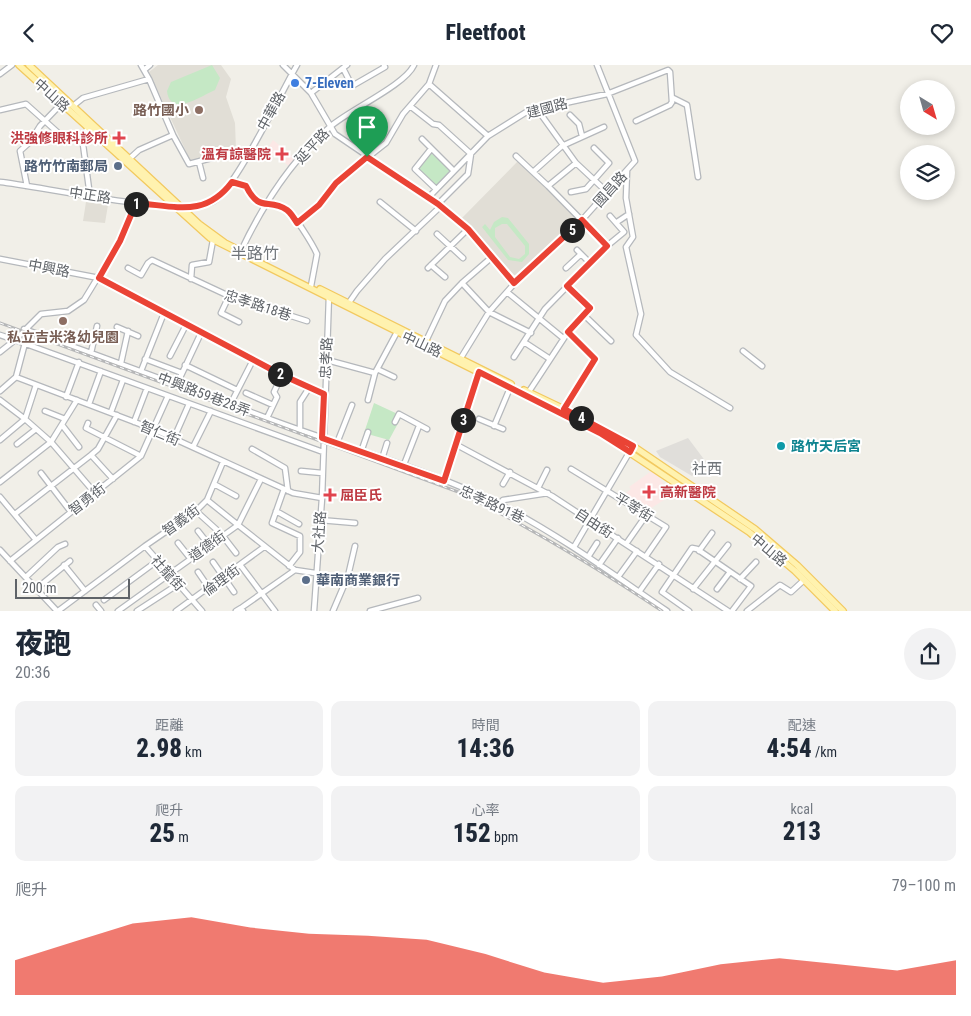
<!DOCTYPE html>
<html lang="zh-TW">
<head>
<meta charset="utf-8">
<style>
	:root { --surface:#fff; --page:#f2f2f3; --text:#1f2937; --muted:#747a83; --accent:#ea4335 }
	body { margin:0; font-family:"Roboto Condensed","Noto Sans TC",sans-serif; background:var(--page); color:var(--text); height:100vh; display:flex; flex-direction:column; font-size:19px; white-space:nowrap }
	* { box-sizing:border-box; margin:0 }
	p { font-size:16px; color:var(--muted) }
	.icon { flex:none; width:28px; height:28px; fill:none; stroke:currentColor; stroke-width:2; stroke-linecap:round; stroke-linejoin:round }
	.map { position:relative; height:546px; overflow:hidden }
	.panel { display:flex; flex-direction:column; background:var(--surface); flex:1 }
	.panel>* { flex:none }
	.needle { width:32px; rotate:143deg }
	.tools { position:absolute; left:900px; top:15px; display:grid; gap:10px }
	.tools a { display:grid; place-items:center; width:55px; height:55px; border-radius:50%; background:var(--surface); box-shadow:0 2px 8px #0003; font-size:25px }
	.scale { position:absolute; left:15px; bottom:12px; width:115px; box-sizing:border-box; padding-left:5px; border:2px solid #5f6368; border-top:0; font-size:14px; line-height:18px; white-space:nowrap; color:#5f6368; -webkit-text-stroke:4px #fff; paint-order:stroke }
	.pin { position:absolute; display:grid; place-items:center; width:42px; height:42px; color:#fff; margin:-51px -21px; border-radius:50% 50% 50% 0; rotate:-45deg; box-shadow:0 0 5px #0007 }
	.pin .icon { rotate:45deg }
	.km { position:absolute; width:25px; height:25px; margin:-12px; border-radius:50%; background:#222; color:#fff; font-size:14px; line-height:25px; text-align:center }
	.round { display:grid; place-items:center; flex:none; width:52px; height:52px; border-radius:26px; background:var(--page) }
	.overview { display:flex; align-items:center; justify-content:space-between; height:85px; padding:0 15px }
	h1 { font-size:28px; font-weight:800; line-height:38px }
	.figures { display:grid; grid-template-columns:repeat(3,1fr); gap:8px; height:85px; padding:5px 15px }
	.figures div { display:grid; align-content:center; border-radius:10px; background:var(--page); text-align:center }
	.figures b { font-size:25px; font-weight:800 }
	.figures small { font-size:14px; font-weight:400 }
	.figures p { font-size:14px }
	.chart { height:140px; padding:10px 15px }
	.chart p { display:flex; justify-content:space-between }
	.chart svg { width:100%; height:90px; margin-top:5px; fill:var(--accent); opacity:.7 }
	header { display:flex; justify-content:space-between; align-items:center; height:65px; padding:0 15px; background:var(--surface); font-size:22px; font-weight:800 }
	.map>svg:first-child { display:block }
</style>
</head>
<body>
<header><svg class="icon" aria-label="back" viewBox="0 0 24 24"><path d="M15 5l-7 7 7 7"/></svg>Fleetfoot<svg class="icon" aria-label="heart" viewBox="0 0 24 24"><path d="M12 20l-8-8c-3-5 5-10 8-4 3-6 11-1 8 4z"/></svg></header>
<div class="map">
<svg width="971" height="546" viewBox="0 0 971 546">
	<rect width="100%" height="100%" fill="#f1efe8"/>
	<path fill="#e0deda" d="M688,373L706,397L692,411L660,392L656,386Z"/>
	<path fill="#e1ded6" d="M158,0H221L231,14L226,32L235,58L236,85L191,97L149,7Z
		M518,96L576,153L518,214L461,154Z
		M86,137L108,140L105,158L83,156Z"/>
	<path fill="#fce8e6" d="M273,75L296,94L290,102L267,84Z
		M653,405L660,410L658,411L672,430L648,445L622,431L631,424L629,422Z"/>
	<path fill="#c5e8c5" fill-rule="evenodd" d="M212,0L220,13L215,25C201,31 170,53 167,26L171,17Z
		M431,88L451,106L436,121L418,104Z
		M502,152L508,153L529,179V189L522,197L508,195L482,162L485,159L490,165L494,157ZM502,159H507L525,181V189L519,194L510,192L495,172V163Z
		M374,338L402,351L389,375L364,368Z"/>
	<g fill="none" stroke-linecap="round" stroke-linejoin="round">
		<defs>
			<path id="minor" d="M283,0L311,28L335,69L441,141L468,164L514,219
				M347,0L343,3L352,21L385,2L384,0
				M144,5L150,0
				M0,9L12,0
				M429,19L488,71
				M311,28L343,3
				M673,33L687,40L698,112
				M73,41L83,33L149,14
				M410,41L433,59L439,60L471,89L468,109L438,139
				M537,44L576,98L607,127
				M0,45L26,39L64,73L82,72
				M570,50L579,59L582,71
				M88,63L82,72L90,131
				M173,70L189,99L238,86L248,89
				M422,74L454,106
				M431,84L415,104L436,124
				M516,91L533,107L562,81L604,62
				M127,96L139,85L173,70L149,14L141,0
				M199,97L203,113
				M627,106L626,133L633,172L626,182L641,249L636,270L670,307L730,343
				M533,107L548,121L576,98
				M0,117C40,121 186,154 214,136C235,124 282,26 297,0
				M232,117L247,121C258,145 265,134 285,143C293,147 313,180 317,189L311,221
				M27,121L20,86L30,77L40,61L62,38
				M571,127L586,124L609,98L594,83
				M428,133L488,71L528,46L607,29L668,5L670,7L672,37L670,40L636,56
				M380,137L416,166
				M136,138L120,176L84,235L68,246L41,249L15,275L323,387
				M297,157L319,139L331,124L349,107L386,78L403,49L429,19L436,0
				M617,157L629,149
				M437,169L463,193
				M607,181L624,167L610,151
				M577,185L590,198
				M240,188C262,141 291,95 331,61C351,44 405,20 414,0
				M0,194L99,213L282,310L324,329
				M431,200L445,212
				M128,203L141,210L148,198L152,195L229,231L307,256
				M428,203L468,164
				M566,203L581,189
				M191,214L192,200L209,197L213,175
				M462,218L489,247L531,268
				M507,227L563,273
				M229,231L221,248L239,257
				M348,239L357,226L385,194L441,141
				M585,251L611,276
				M117,262L138,271
				M24,264L91,288L97,261
				M0,270L15,275L0,287
				M426,276L445,236L462,218L492,192
				M524,277L550,294
				M743,286L762,301
				M91,288L267,353
				M170,291L186,260
				M514,292L545,244L607,181L548,121
				M145,294L182,308
				M327,295L375,308
				M459,296L489,247L514,219L582,155L635,96L597,0
				M121,298L128,266
				M185,300L237,325
				M377,304L394,312
				M141,306L164,248
				M282,310L274,327L277,332L267,353C346,383 430,404 505,442C562,472 614,510 667,546
				M16,312L25,278
				M177,319L201,268
				M0,326L16,312L153,364L293,428L322,433
				M246,328L273,340
				M528,328L568,267
				M66,332L79,297
				M0,335L25,354L36,320
				M368,335L375,308L397,267
				M89,339L101,306
				M230,340L253,295
				M564,344L595,294L568,267L590,243L567,221
				M45,346L65,354
				M111,347L123,315
				M479,354L503,364
				M134,357L147,323
				M395,357L399,349L427,364
				M88,358L86,363L141,391
				M62,360L79,382
				M494,361L510,323
				M300,365V337L309,323
				M174,373L189,339
				M0,375L25,354L51,377L95,428
				M337,378L352,340
				M17,379L36,364
				M455,379L552,431L728,546
				M193,382L211,346
				M252,384L285,403L288,426
				M361,387L368,367
				M91,390L113,414
				M382,394L387,378
				M403,402L419,361
				M571,404L666,462L646,491
				M301,406L322,408
				M41,408L71,447
				M444,416L479,307
				M0,417L51,377L77,335
				M214,419L236,431
				M503,419L510,407
				M538,423L547,405
				M284,424L272,458L300,471V487L289,501
				M0,432L36,475
				M207,435L238,460L261,414
				M499,440L503,435L548,428
				M196,446L217,465
				M276,446L299,459
				M15,449L91,390L98,384L117,350
				M320,455L355,458
				M198,466L209,480
				M222,470L236,488
				M178,478L190,493
				M626,479L647,449
				M145,481L196,446L207,435L223,397
				M574,482L633,381
				M0,485L57,546
				M699,486L712,468
				M588,492L597,478
				M10,496L141,391L168,331
				M213,497L234,527
				M64,500L85,526
				M599,500L618,473
				M241,501L275,546
				M198,507L209,523
				M26,512L58,482L65,479
				M618,512L637,486
				M740,514L756,497
				M36,524L70,496
				M693,524L728,480
				M717,524L730,507
				M639,527L659,499
				M104,535L157,496
				M96,540L101,546
				M241,543L295,505L315,508
				M58,546L145,481L202,546
				M118,546L238,460L295,505
				M137,546L177,520
				M176,546L264,482
				M236,546L241,543L243,546
				M314,546L322,433L329,230
				M333,546L348,511L355,481
				M370,546L418,533
				M689,546L662,527L692,483L697,484L751,521L732,546
				M747,546L780,520L791,527L804,515"/>
			<path id="major" d="M19,0L210,173L600,368L749,467L795,506L835,546
				M29,0L199,159L225,178L249,190
				M320,224L511,319
				M524,325L564,344L633,381L755,464L797,500L843,546"/>
		</defs>
		<use href="#minor" stroke="#b5b8bc" stroke-width="7"/>
		<use href="#major" stroke="#f2c960" stroke-width="8"/>
		<use href="#minor" stroke="#fff" stroke-width="4.5"/>
		<use href="#major" stroke="#fff2af" stroke-width="5.5"/>
		<defs>
			<path id="rail" d="M0,258L461,428C531,463 597,503 662,546"/>
		</defs>
		<use href="#rail" stroke="#b6b7b8" stroke-width="3"/>
		<use href="#rail" stroke="#fff" stroke-width="1" stroke-dasharray="4" stroke-linecap="butt"/>
	</g>
	<g fill="none" stroke-linecap="round" stroke-linejoin="round">
		<defs>
			<path id="route" d="M367,92L438,139L468,164L514,218L582,155L607,181L567,221L590,243L568,267L595,294L564,344L633,381L630,387L600,368L479,307L444,416L322,373L324,329L282,310L99,213L120,176L136,138C176,141 205,153 232,117L246,121C260,149 268,132 287,145C291,148 294,153 297,158L319,140L336,118Z"/>
		</defs>
		<use href="#route" stroke="#fff" stroke-width="10"/>
		<use href="#route" stroke="#ea4335" stroke-width="6"/>
	</g>
	<circle fill="#3f7fe0" stroke="#fff" stroke-width="2" cx="295" cy="18" r="5"/>
	<g fill="#8d6e63" stroke="#fff" stroke-width="2">
		<circle cx="199" cy="45" r="5"/>
		<circle cx="63" cy="256" r="5"/>
	</g>
	<g fill="#e0444e" stroke="#fff" stroke-width="2">
		<path d="M116.5 65.5h5v5h5v5h-5v5h-5v-5h-5v-5h5z"/>
		<path d="M279.5 81.5h5v5h5v5h-5v5h-5v-5h-5v-5h5z"/>
		<path d="M646.5 419.5h5v5h5v5h-5v5h-5v-5h-5v-5h5z"/>
		<path d="M327.5 422.5h5v5h5v5h-5v5h-5v-5h-5v-5h5z"/>
	</g>
	<g fill="#5c6f8a" stroke="#fff" stroke-width="2">
		<circle cx="118" cy="101" r="5"/>
		<circle cx="306" cy="515" r="5"/>
	</g>
	<circle fill="#0f9aa8" stroke="#fff" stroke-width="2" cx="781" cy="381" r="5"/>
	<g text-anchor="middle" dominant-baseline="central" stroke-width="4" stroke-linejoin="round" paint-order="stroke">
		<g font-size="14" font-weight="bold" fill="#366cbe" stroke="#fff" text-anchor="start">
			<text x="305" y="18">7-Eleven</text>
		</g>
		<g font-size="14" fill="#5f6368" stroke="#fff">
			<text transform="translate(52 30) rotate(42)">中山路</text>
			<text transform="translate(547 43) rotate(-15)">建國路</text>
			<text transform="translate(271 46) rotate(-61)">中華路</text>
			<text transform="translate(312 81) rotate(-47)">延平路</text>
			<text transform="translate(610 124) rotate(-48)">國昌路</text>
			<text transform="translate(90 130) rotate(9)">中正路</text>
			<text transform="translate(49 203) rotate(11)">中興路</text>
			<text transform="translate(258 240) rotate(18)">忠孝路18巷</text>
			<text transform="translate(422 279) rotate(25)">中山路</text>
			<text transform="translate(326 293) rotate(-87)">忠孝路</text>
			<text transform="translate(204 329) rotate(21)">中興路59巷28弄</text>
			<text transform="translate(160 368) rotate(23)">智仁街</text>
			<text transform="translate(87 434) rotate(-38)">智勇街</text>
			<text transform="translate(492 439) rotate(25)">忠孝路91巷</text>
			<text transform="translate(634 442) rotate(31)">平等街</text>
			<text transform="translate(181 455) rotate(-36)">智義街</text>
			<text transform="translate(594 458) rotate(33)">自由街</text>
			<text transform="translate(319 467) rotate(-86)">大社路</text>
			<text transform="translate(207 481) rotate(-35)">道德街</text>
			<text transform="translate(769 485) rotate(40)">中山路</text>
			<text transform="translate(168 508) rotate(48)">社龍街</text>
			<text transform="translate(221 515) rotate(-36)">倫理街</text>
		</g>
		<g font-size="14" font-weight="bold" fill="#785e54" stroke="#fff" text-anchor="end">
			<text x="189" y="45">路竹國小</text>
			<text x="63" y="272" text-anchor="middle">私立吉米洛幼兒園</text>
		</g>
		<g font-size="14" font-weight="bold" fill="#be3a42" stroke="#fff" text-anchor="end">
			<text x="108" y="73">洪強修眼科診所</text>
			<text x="271" y="89">溫有諒醫院</text>
			<text x="660" y="427" text-anchor="start">高新醫院</text>
			<text x="340" y="430" text-anchor="start">屈臣氏</text>
		</g>
		<g font-size="14" font-weight="bold" fill="#4e5e75" stroke="#fff" text-anchor="end">
			<text x="108" y="101">路竹竹南郵局</text>
			<text x="316" y="515" text-anchor="start">華南商業銀行</text>
		</g>
		<g font-size="14" font-weight="bold" fill="#0d838f" stroke="#fff" text-anchor="start">
			<text x="791" y="381">路竹天后宮</text>
		</g>
		<g font-size="15" fill="#70757a" stroke="#fff">
			<text x="707" y="404">社西</text>
		</g>
		<g font-size="16" fill="#70757a" stroke="#fff">
			<text x="255" y="188">半路竹</text>
		</g>
	</g>
</svg>
<div class="tools">
<a><svg class="needle" viewBox="-14 -14 28 28"><path d="M0-13l5 13h-10z" fill="#e53935"/><path d="M0 13l5-13h-10z" fill="#747a83"/></svg></a>
<a><svg class="icon" aria-label="layers" viewBox="0 0 24 24"><path d="M12 4l9 5-9 5-9-5zM3 14l9 5 9-5"/></svg></a>
</div>
<div class="scale">200 m</div>
<div class="pin" style="left:367px;top:92px;background:#1e9e55"><svg class="icon" aria-label="arrive" viewBox="0 0 24 24"><path d="M6 21V4h12l-3 4 3 4H6"/></svg></div>
<b class="km" style="left:136px;top:139px">1</b>
<b class="km" style="left:280px;top:309px">2</b>
<b class="km" style="left:463px;top:355px">3</b>
<b class="km" style="left:581px;top:353px">4</b>
<b class="km" style="left:572px;top:165px">5</b>
</div>
<section class="panel">
<div class="overview"><div><h1>夜跑</h1><p>20:36</p></div><a class="round"><svg class="icon" aria-label="share" viewBox="0 0 24 24"><path d="M12 15V3M7 8l5-5 5 5M5 13v7h14v-7"/></svg></a></div>
<div class="figures">
<div><p>距離</p><b>2.98<small> km</small></b></div>
<div><p>時間</p><b>14:36</b></div>
<div><p>配速</p><b>4:54<small> /km</small></b></div>
</div>
<div class="figures">
<div><p>爬升</p><b>25<small> m</small></b></div>
<div><p>心率</p><b>152<small> bpm</small></b></div>
<div><p>kcal</p><b>213</b></div>
</div>
<div class="chart"><p><span>爬升</span>79–100 m</p>
<svg viewBox="0 0 160 44" preserveAspectRatio="none"><path d="M0 44V27L10 18L20 9L30 6L40 11L50 14L60 15L70 17L80 24L90 33L100 38L110 35L120 29L130 26L140 29L150 32L160 27V44z"/></svg>
</div>
</section>
</body>
</html>
